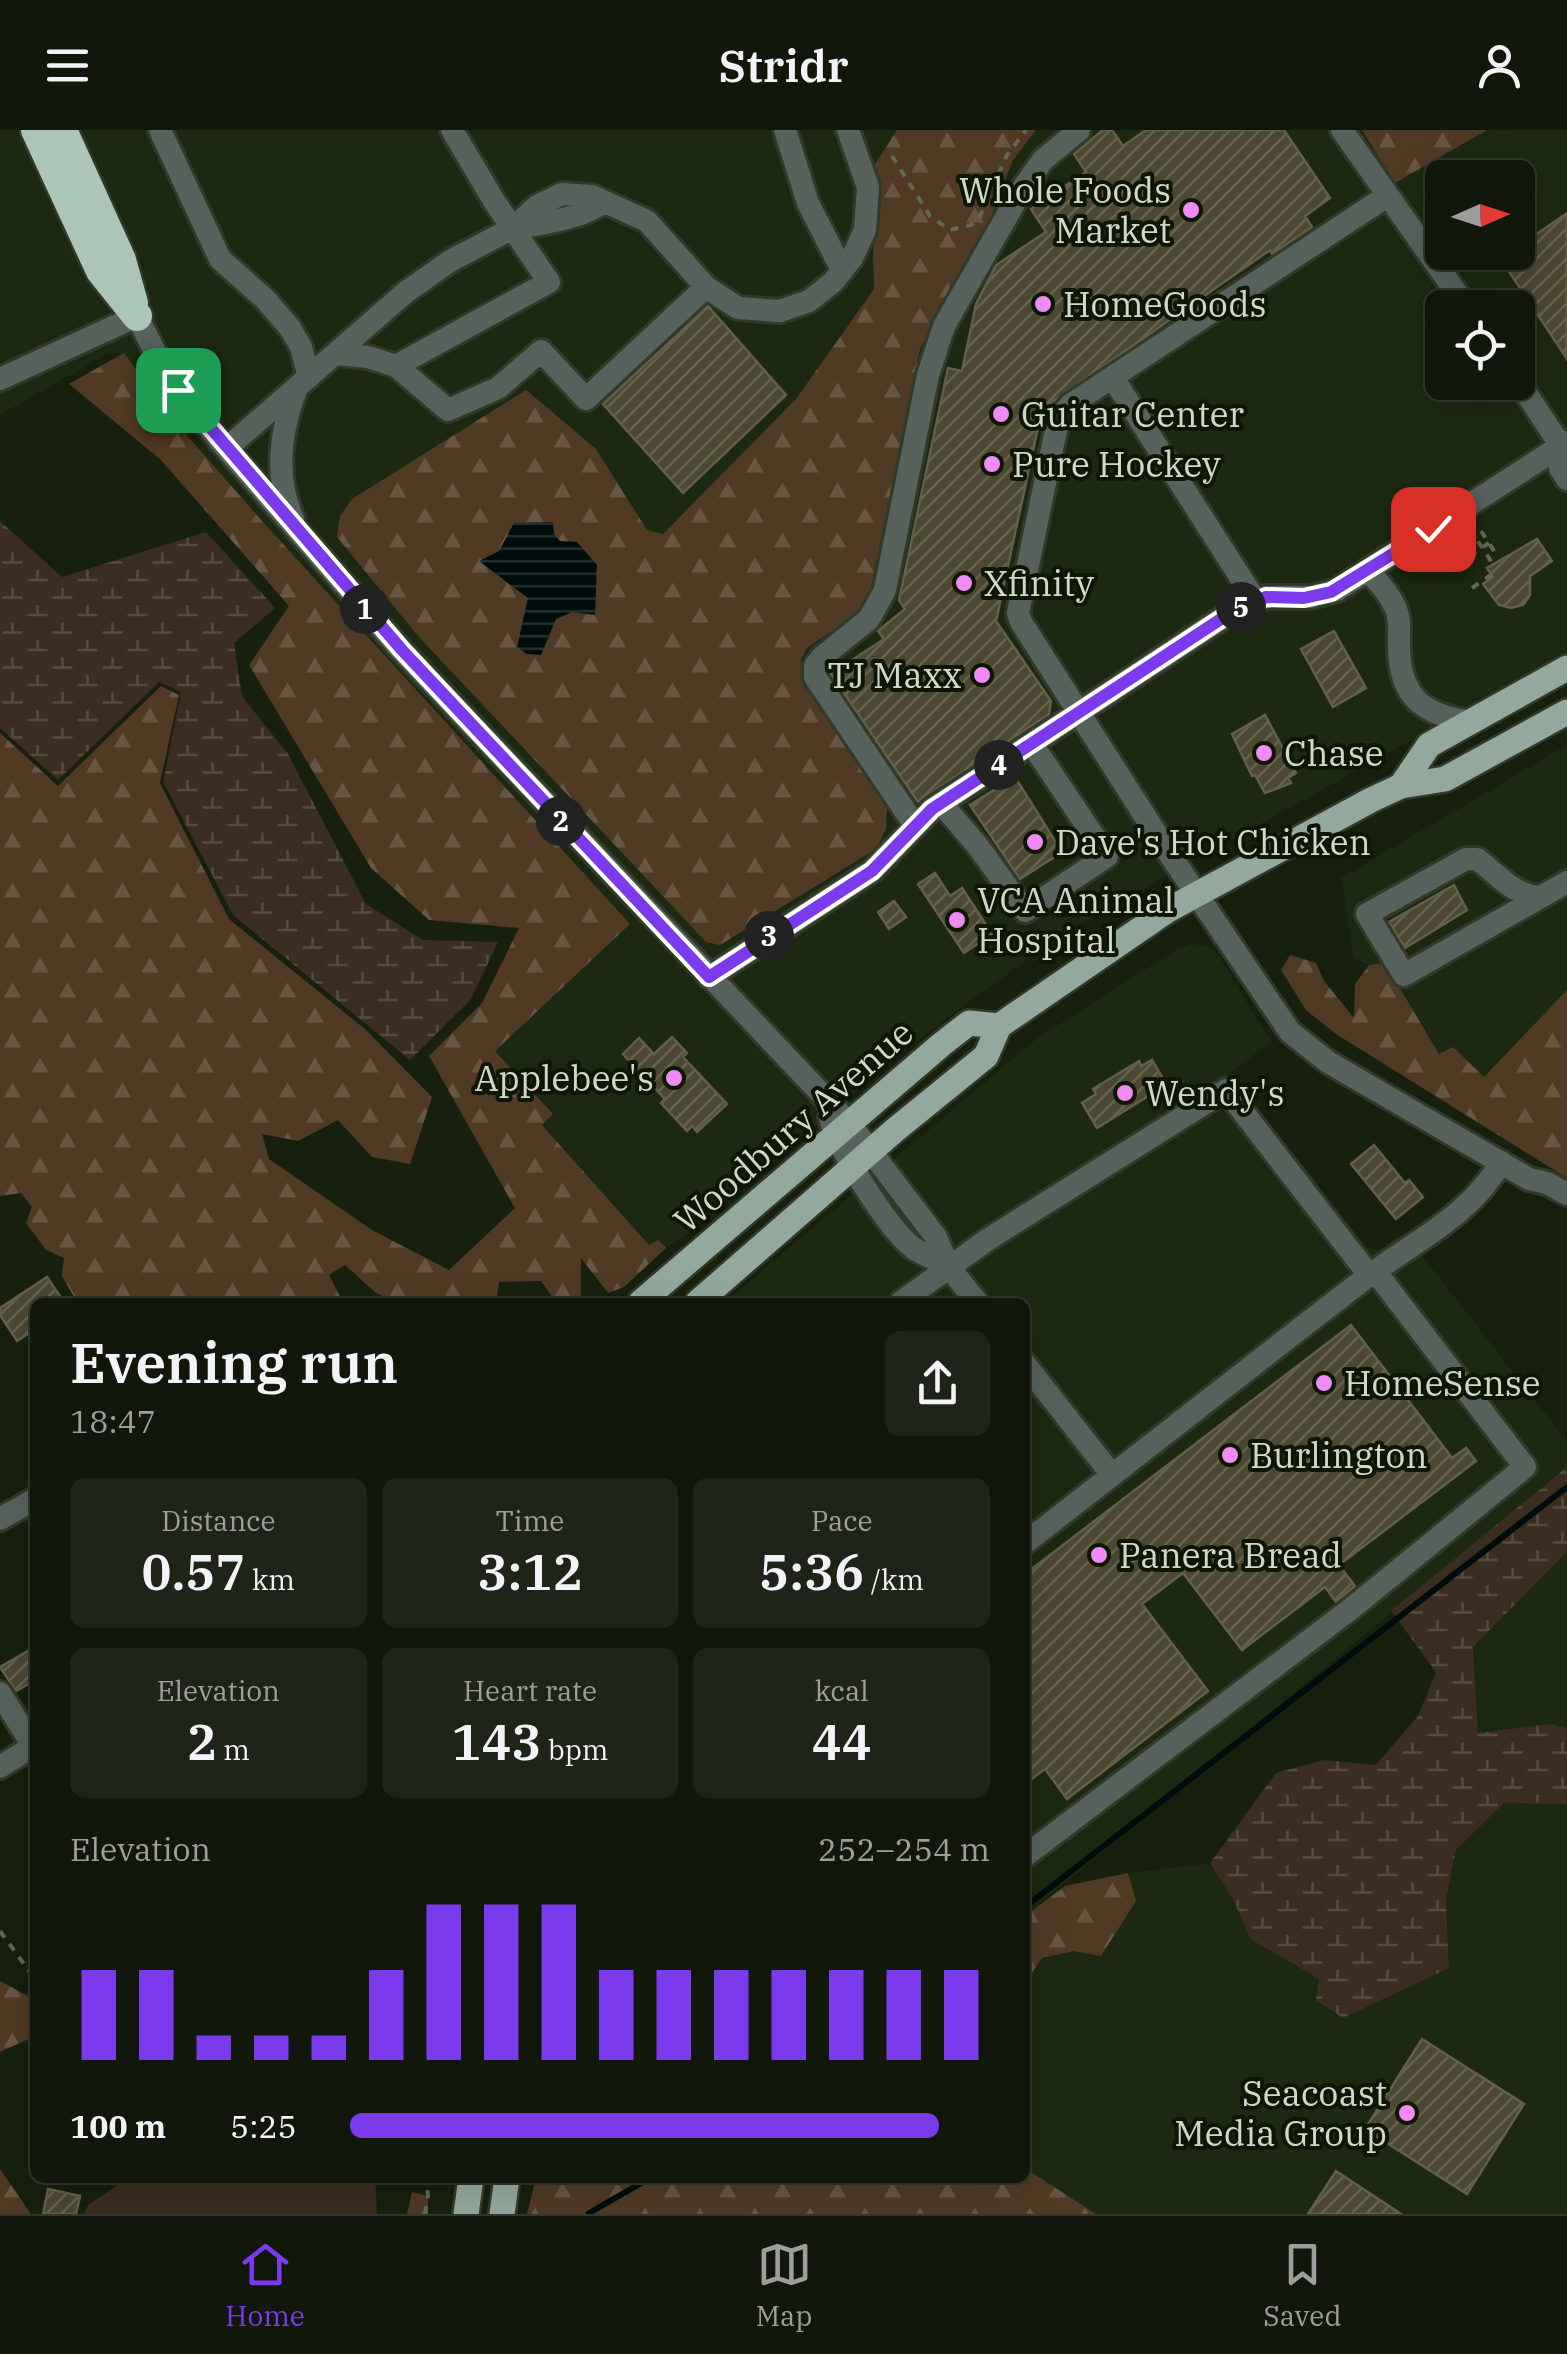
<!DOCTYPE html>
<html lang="en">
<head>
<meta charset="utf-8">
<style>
	:root { --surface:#11170a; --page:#1e2418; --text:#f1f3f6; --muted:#9c9f9c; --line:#30362b; --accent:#7c3aed }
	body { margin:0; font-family:"IBM Plex Serif",serif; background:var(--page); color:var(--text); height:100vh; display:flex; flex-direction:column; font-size:38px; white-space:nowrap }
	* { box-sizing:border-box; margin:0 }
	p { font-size:32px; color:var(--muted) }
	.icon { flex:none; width:55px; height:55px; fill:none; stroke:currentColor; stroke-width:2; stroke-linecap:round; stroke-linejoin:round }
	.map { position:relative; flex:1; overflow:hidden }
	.details { position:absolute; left:30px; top:1168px; width:1000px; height:885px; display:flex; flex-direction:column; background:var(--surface); border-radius:15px; box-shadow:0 10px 40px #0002,0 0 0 2px var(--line) }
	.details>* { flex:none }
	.needle { width:65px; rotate:87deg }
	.controls { position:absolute; left:1425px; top:30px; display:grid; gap:20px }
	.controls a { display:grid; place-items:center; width:110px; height:110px; border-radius:15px; background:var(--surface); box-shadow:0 10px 40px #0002,0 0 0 2px var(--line); font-size:50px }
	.pin { position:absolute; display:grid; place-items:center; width:85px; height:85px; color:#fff; margin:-42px; border-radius:20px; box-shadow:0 5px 15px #0006 }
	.km { position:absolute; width:50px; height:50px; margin:-25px; border-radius:50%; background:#222; color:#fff; font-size:28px; line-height:50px; text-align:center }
	.round { display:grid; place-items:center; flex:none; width:105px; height:105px; border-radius:15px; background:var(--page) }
	.summary { display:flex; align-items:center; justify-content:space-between; height:170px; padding:0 40px }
	h1 { font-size:55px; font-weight:600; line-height:75px }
	.metrics { display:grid; grid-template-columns:repeat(3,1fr); gap:15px; height:170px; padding:10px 40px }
	.metrics div { display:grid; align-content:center; border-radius:15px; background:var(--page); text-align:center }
	.metrics b { font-size:50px; font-weight:600 }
	.metrics small { font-size:28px; font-weight:400 }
	.metrics p { font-size:28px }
	.chart { height:280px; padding:20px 40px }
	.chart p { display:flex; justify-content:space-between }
	.chart svg { width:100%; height:180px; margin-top:10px; stroke:var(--accent); stroke-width:6 }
	ul { padding:0 40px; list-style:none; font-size:32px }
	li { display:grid; grid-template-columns:160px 120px 1fr; align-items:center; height:75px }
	li i { height:25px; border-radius:12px; background:var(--accent) }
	header { display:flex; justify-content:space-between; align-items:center; height:130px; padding:0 40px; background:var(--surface); font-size:45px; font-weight:600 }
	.tab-bar { display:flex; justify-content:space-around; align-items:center; height:140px; border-top:2px solid var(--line); background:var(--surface); font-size:28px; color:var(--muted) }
	.tab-bar a { display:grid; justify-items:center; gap:5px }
	.tab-bar .active { color:var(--accent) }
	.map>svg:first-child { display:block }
</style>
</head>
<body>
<header><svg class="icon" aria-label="menu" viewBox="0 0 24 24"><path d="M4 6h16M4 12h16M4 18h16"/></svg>Stridr<svg class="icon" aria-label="person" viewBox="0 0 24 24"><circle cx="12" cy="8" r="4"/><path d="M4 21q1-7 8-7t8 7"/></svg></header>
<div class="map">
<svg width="1567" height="2084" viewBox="0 0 1567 2084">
	<defs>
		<pattern id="forest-firs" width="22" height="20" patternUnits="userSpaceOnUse" patternTransform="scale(2.5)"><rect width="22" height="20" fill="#513a24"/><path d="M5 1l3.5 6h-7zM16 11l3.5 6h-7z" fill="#695642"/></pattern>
		<pattern id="wetland-marsh" width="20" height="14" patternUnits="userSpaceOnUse" patternTransform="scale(2.5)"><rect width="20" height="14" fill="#3b2d1f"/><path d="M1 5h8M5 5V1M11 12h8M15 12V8" fill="none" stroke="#564b3e"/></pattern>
		<pattern id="water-rules" width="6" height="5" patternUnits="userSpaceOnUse" patternTransform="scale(2.5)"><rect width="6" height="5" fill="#000c0c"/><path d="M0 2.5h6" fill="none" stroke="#242f2e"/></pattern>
		<pattern id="building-hatch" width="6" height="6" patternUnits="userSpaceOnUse" patternTransform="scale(2.5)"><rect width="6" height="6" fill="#4c4731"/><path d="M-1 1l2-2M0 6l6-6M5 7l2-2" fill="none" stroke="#65614e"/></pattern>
	</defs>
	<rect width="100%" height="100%" fill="#171f0d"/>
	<path fill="#1c280f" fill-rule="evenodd" d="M0,0H1362L1395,53L1487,0H1567V524L1073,798L971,870L899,925L695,1098L666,1118L658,1110L650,1116L541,994L552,984L495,921L629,793L263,392L177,294L124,223H109L0,285ZM1442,48H1518V122H1442ZM1442,178H1518V252H1442Z
		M1567,615V860L1484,948L1453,917L1440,925L1385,833L1369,835L1354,828L1341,748Z
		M1192,814L1207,816L1218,824L1271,912L1230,943L1368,1118L1379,1120L1398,1106L1425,1129L1567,1311V1337L1025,1786V1172H725L1036,909L1176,820Z
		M1567,1422V1598L1550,1594L1478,1604L1473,1517Z
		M1504,1673L1567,1674V2084H1096L1025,2038V1853L1041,1828L1074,1821L1136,1771L1128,1743L1210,1733L1234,1771L1250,1809L1319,1849L1449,1838L1446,1770L1456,1720Z"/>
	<path fill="url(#forest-firs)" d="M897,0H1036L1013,30L987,97L920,219L867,477L807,518L801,529L802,550L887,678L886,699L876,719L720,815L706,812L418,506L337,407L340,386L352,369L526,260L596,319L647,400L663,404L796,269L874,159L873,121L878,86L874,36Z
		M1362,0H1487L1395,53Z
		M124,223L177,294L263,392L630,794L495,921L553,984L542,995L649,1115L658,1110L666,1118L624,1157L608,1163L581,1128V1172H556L541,1151L499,1152L496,1172H396L376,1163L345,1135L329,1145L343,1172H77L62,1146L64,1128L46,1120L26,1093L32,1077L21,1063L0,1066V603L58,656L161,556L179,565L160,653L229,789L366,900L432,967L410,1034L372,1027L338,990L298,1011L262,1004L269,1029L372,1100L449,1140L515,1078L429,926L482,873L519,798L429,790L371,738L249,535L289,476L161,330L69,254Z
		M1290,825L1316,833L1324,851L1354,888L1355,854L1369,835L1385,833L1439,924L1453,917L1484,947L1567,860V1048L1336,904L1306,880L1281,840Z
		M1128,1743L1136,1771L1101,1826L1074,1821L1042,1828L1025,1853V1786L1065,1756Z
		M0,1851L35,1870V1906L0,1922Z
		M1025,2038L1096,2084H527L536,2048H1025Z
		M0,2039L31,2084H0Z
		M412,2062L428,2066V2084H407Z"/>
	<path fill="url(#wetland-marsh)" d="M0,391L62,447L206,402L275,478L234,513L242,566L288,624L366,774L423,810L498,812L471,869L410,930L233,785L163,652L181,562L159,552L58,650L0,598Z
		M1567,1337V1422L1473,1517L1478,1603L1550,1594L1567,1598V1674L1504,1673L1456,1720L1446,1770L1449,1838L1343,1888L1316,1870L1319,1849L1250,1809L1234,1771L1210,1733L1276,1643L1324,1630L1376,1635L1418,1586L1436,1542L1391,1481Z"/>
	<path fill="#3b2d1f" d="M128,2048H375L377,2084H84L88,2075Z"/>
	<path fill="url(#water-rules)" d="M553,392L554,404L560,411L577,412L597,435L595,485L572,482L556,489L541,525L527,524L517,517L528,468L479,431L499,421L514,393Z"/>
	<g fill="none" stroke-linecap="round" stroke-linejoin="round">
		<path stroke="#000c0c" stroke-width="6" d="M1025,1777L1567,1357
			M589,2083L650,2048"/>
	</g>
	<path fill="url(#building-hatch)" stroke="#645f48" stroke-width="2.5" d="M1103,0H1112L1123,16L1146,0H1284L1330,68L1305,86L1312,97L1272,124L1270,120L1042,279L996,491L1051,571L1049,584L918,672L831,544L884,509L878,501L905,479L899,470L948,238L962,241L976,174L996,135L1046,102L1031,79L1086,42L1074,24Z
		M1567,83V229L1500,128L1509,122H1518V117Z
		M708,176L786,265L683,363L603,274Z
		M1537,409L1552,431L1530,446V465L1523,475L1511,478L1499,475L1483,454L1493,447L1487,438Z
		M1334,501L1366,558L1333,577L1301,519Z
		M1265,585L1296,643L1288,648L1291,653L1265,663L1255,645L1252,646L1232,604Z
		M1015,647L1062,722L1020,749L970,675Z
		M935,743L950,766L962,758L992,804L964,823L918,754Z
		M1454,755L1467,780L1405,818L1389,792Z
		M894,771L906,787L889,799L878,782Z
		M672,907L687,923L683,927L727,974L697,1002L692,996L687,1001L661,973L665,969L623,924L639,908L654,924Z
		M1152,930L1165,952L1154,958L1156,961L1097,998L1082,973L1096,964L1093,959L1139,931L1141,936Z
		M1374,1015L1405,1053L1409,1050L1423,1067L1396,1089L1351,1034Z
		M47,1147L64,1172H35V1199L17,1211L0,1185V1178Z
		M1351,1195L1452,1328L1466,1318L1476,1331L1339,1435L1355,1456L1343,1466L1336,1472L1325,1457L1242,1520L1183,1443L1142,1474L1208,1561L1067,1669L1045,1639L1025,1654V1444Z
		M35,1517V1550L16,1561L0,1537Z
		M1422,1909L1524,1974L1467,2064L1365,1999Z
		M1336,2041L1401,2084H1308Z
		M48,2059L80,2066L76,2084H43Z"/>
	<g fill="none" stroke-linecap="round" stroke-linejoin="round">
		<defs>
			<path id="minor" d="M160,0L220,129L265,169L290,198L301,217L309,247
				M785,0L808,73L842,140
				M1342,0L1467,178
				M1387,66L1070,275L1060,288L1056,300L1018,483L1021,492L1166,719L1290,902L1328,932L1438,996L1529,1049L1547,1053L1567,1064
				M513,98C537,95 583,88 602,73
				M337,224L368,227L396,236L448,280L498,258L541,221L586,269L706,157
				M396,236L549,152L494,71L452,0
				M1113,248L1255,470
				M0,249L137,186L157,226L200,288L401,520L849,993L936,1107L948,1136L977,1172
				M1518,251L1561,316L1560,338L1567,349
				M227,318L406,162L450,131L513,98L537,76L562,64L592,66L647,91L706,157L738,178L780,181L809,171L833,152L852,128L865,100L868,57L848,0
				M293,389C274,346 280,302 296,260
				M1368,441C1379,452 1390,465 1396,479C1401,491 1398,505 1399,518C1400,568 1424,585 1471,592
				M941,673L977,715L1025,781L1107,726L1032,614
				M914,694L815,547V536L822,527L869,489L885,460L928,245L944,196L1023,58L1043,30L1079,0
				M1540,767C1512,765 1498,744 1477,729H1466L1367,784L1404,845L1567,752
				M709,847L872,741L932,679L1227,485L1266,467H1311L1337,460L1567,312
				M830,988C837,1018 888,1098 912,1117C923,1125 937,1130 948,1136
				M901,1172L987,1110L1226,960L1369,1145
				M1025,1234L1112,1345
				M0,1389L35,1369
				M1025,1413C1138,1325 1250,1237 1363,1150C1411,1113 1470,1087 1501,1032
				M0,1563L33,1616
				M0,1637L35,1615
				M1025,1726L1352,1478L1525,1337L1375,1141"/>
			<path id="major" d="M1401,656L1429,615L1567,538
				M641,1172L942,914L969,893L999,896
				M698,1172L895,1000L986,926L999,896L1168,780L1371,670L1401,656L1445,649L1567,582
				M466,2084L471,2048
				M502,2084L507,2048"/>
			<path id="highway" d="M36,0L101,141L137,186
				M62,0L121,130L133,173"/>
		</defs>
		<use href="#minor" stroke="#313928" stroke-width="28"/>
		<use href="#major" stroke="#313928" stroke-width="30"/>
		<use href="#highway" stroke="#313928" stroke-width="35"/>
		<path stroke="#626959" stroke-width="4" stroke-dasharray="8 8" stroke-linecap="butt" d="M892,26L930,86L950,100L971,95L979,88L1007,25L1026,0
			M1469,398L1493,434
			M1481,401L1494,421
			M1456,435L1489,413
			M1472,458L1491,445
			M0,1801L35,1849
			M425,2084L428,2066L426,2048"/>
		<use href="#minor" stroke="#57625c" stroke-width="22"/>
		<use href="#major" stroke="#93a99d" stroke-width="25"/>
		<use href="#highway" stroke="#abc6b7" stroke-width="30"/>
	</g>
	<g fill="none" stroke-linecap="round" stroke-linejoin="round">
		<defs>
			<path id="route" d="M178,260L402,520L709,847L872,741L932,679L1227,485L1266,467L1304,468L1331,462L1433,399"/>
		</defs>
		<use href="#route" stroke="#fff" stroke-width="20"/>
		<use href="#route" stroke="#7c3aed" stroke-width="12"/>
	</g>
	<g fill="#f08bf5" stroke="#0e1605" stroke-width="4">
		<circle cx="1191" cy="80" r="10"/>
		<circle cx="1043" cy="174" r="10"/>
		<circle cx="1001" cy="284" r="10"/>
		<circle cx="992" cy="334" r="10"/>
		<circle cx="964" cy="453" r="10"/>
		<circle cx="982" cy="545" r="10"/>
		<circle cx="1264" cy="623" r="10"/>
		<circle cx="1035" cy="712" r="10"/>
		<circle cx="957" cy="790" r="10"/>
		<circle cx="674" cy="948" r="10"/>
		<circle cx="1125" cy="963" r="10"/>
		<circle cx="1324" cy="1253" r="10"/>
		<circle cx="1230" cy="1325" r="10"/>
		<circle cx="1099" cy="1425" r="10"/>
		<circle cx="1407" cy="1983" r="10"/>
	</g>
	<g text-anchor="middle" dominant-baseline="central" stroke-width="8" stroke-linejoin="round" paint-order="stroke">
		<g font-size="35" fill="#d1d7cb" stroke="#0e1605" text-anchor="start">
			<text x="1171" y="60" text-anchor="end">Whole Foods<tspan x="1171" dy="40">Market</tspan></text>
			<text x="1063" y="174">HomeGoods</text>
			<text x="1021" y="284">Guitar Center</text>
			<text x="1012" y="334">Pure Hockey</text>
			<text x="984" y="453">Xfinity</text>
			<text x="962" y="545" text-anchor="end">TJ Maxx</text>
			<text x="1284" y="623">Chase</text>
			<text x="1055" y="712">Dave's Hot Chicken</text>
			<text x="977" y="770">VCA Animal<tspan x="977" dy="40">Hospital</tspan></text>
			<text x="654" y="948" text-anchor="end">Applebee's</text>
			<text x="1145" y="963">Wendy's</text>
			<text x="1344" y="1253">HomeSense</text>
			<text x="1250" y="1325">Burlington</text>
			<text x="1119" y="1425">Panera Bread</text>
			<text x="1387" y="1963" text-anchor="end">Seacoast<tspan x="1387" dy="40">Media Group</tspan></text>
		</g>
		<g font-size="35" fill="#d1d7cb" stroke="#0e1605">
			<text transform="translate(793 996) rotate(-41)">Woodbury Avenue</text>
		</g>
	</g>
</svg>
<div class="controls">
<a><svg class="needle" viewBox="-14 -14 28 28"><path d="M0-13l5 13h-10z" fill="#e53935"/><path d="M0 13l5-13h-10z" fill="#9c9f9c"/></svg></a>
<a><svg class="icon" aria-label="locate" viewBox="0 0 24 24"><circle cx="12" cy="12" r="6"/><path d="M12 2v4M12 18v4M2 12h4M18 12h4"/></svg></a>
</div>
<div class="pin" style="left:178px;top:260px;background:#1e9e55"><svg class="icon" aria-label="arrive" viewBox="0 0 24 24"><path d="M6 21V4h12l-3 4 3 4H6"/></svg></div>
<div class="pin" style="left:1433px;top:399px;background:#d93025"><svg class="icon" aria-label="check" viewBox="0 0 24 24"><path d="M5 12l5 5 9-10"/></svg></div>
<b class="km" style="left:365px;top:479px">1</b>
<b class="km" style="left:561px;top:691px">2</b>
<b class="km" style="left:769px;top:806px">3</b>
<b class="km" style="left:999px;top:635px">4</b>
<b class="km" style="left:1241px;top:477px">5</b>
<section class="details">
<div class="summary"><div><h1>Evening run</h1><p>18:47</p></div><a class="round"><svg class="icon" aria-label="share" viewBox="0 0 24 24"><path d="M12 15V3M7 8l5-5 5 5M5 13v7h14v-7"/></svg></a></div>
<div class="metrics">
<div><p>Distance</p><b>0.57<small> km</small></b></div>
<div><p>Time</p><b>3:12</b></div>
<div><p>Pace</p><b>5:36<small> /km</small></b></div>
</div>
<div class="metrics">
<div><p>Elevation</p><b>2<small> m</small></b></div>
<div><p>Heart rate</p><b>143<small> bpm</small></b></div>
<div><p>kcal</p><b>44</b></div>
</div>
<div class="chart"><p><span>Elevation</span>252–254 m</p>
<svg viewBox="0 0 160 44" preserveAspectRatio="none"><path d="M5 44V22M15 44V22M25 44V38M35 44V38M45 44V38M55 44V22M65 44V6M75 44V6M85 44V6M95 44V22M105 44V22M115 44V22M125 44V22M135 44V22M145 44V22M155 44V22"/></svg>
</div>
<ul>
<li><b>100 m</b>5:25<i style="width:92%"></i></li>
</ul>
</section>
</div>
<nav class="tab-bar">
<a class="active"><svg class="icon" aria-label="home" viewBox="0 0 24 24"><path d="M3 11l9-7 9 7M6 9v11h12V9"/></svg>Home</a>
<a><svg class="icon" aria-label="map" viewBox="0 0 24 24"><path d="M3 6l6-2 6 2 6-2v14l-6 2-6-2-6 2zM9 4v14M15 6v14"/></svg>Map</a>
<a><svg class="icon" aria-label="saved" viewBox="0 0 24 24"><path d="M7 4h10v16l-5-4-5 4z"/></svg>Saved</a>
</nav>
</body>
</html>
